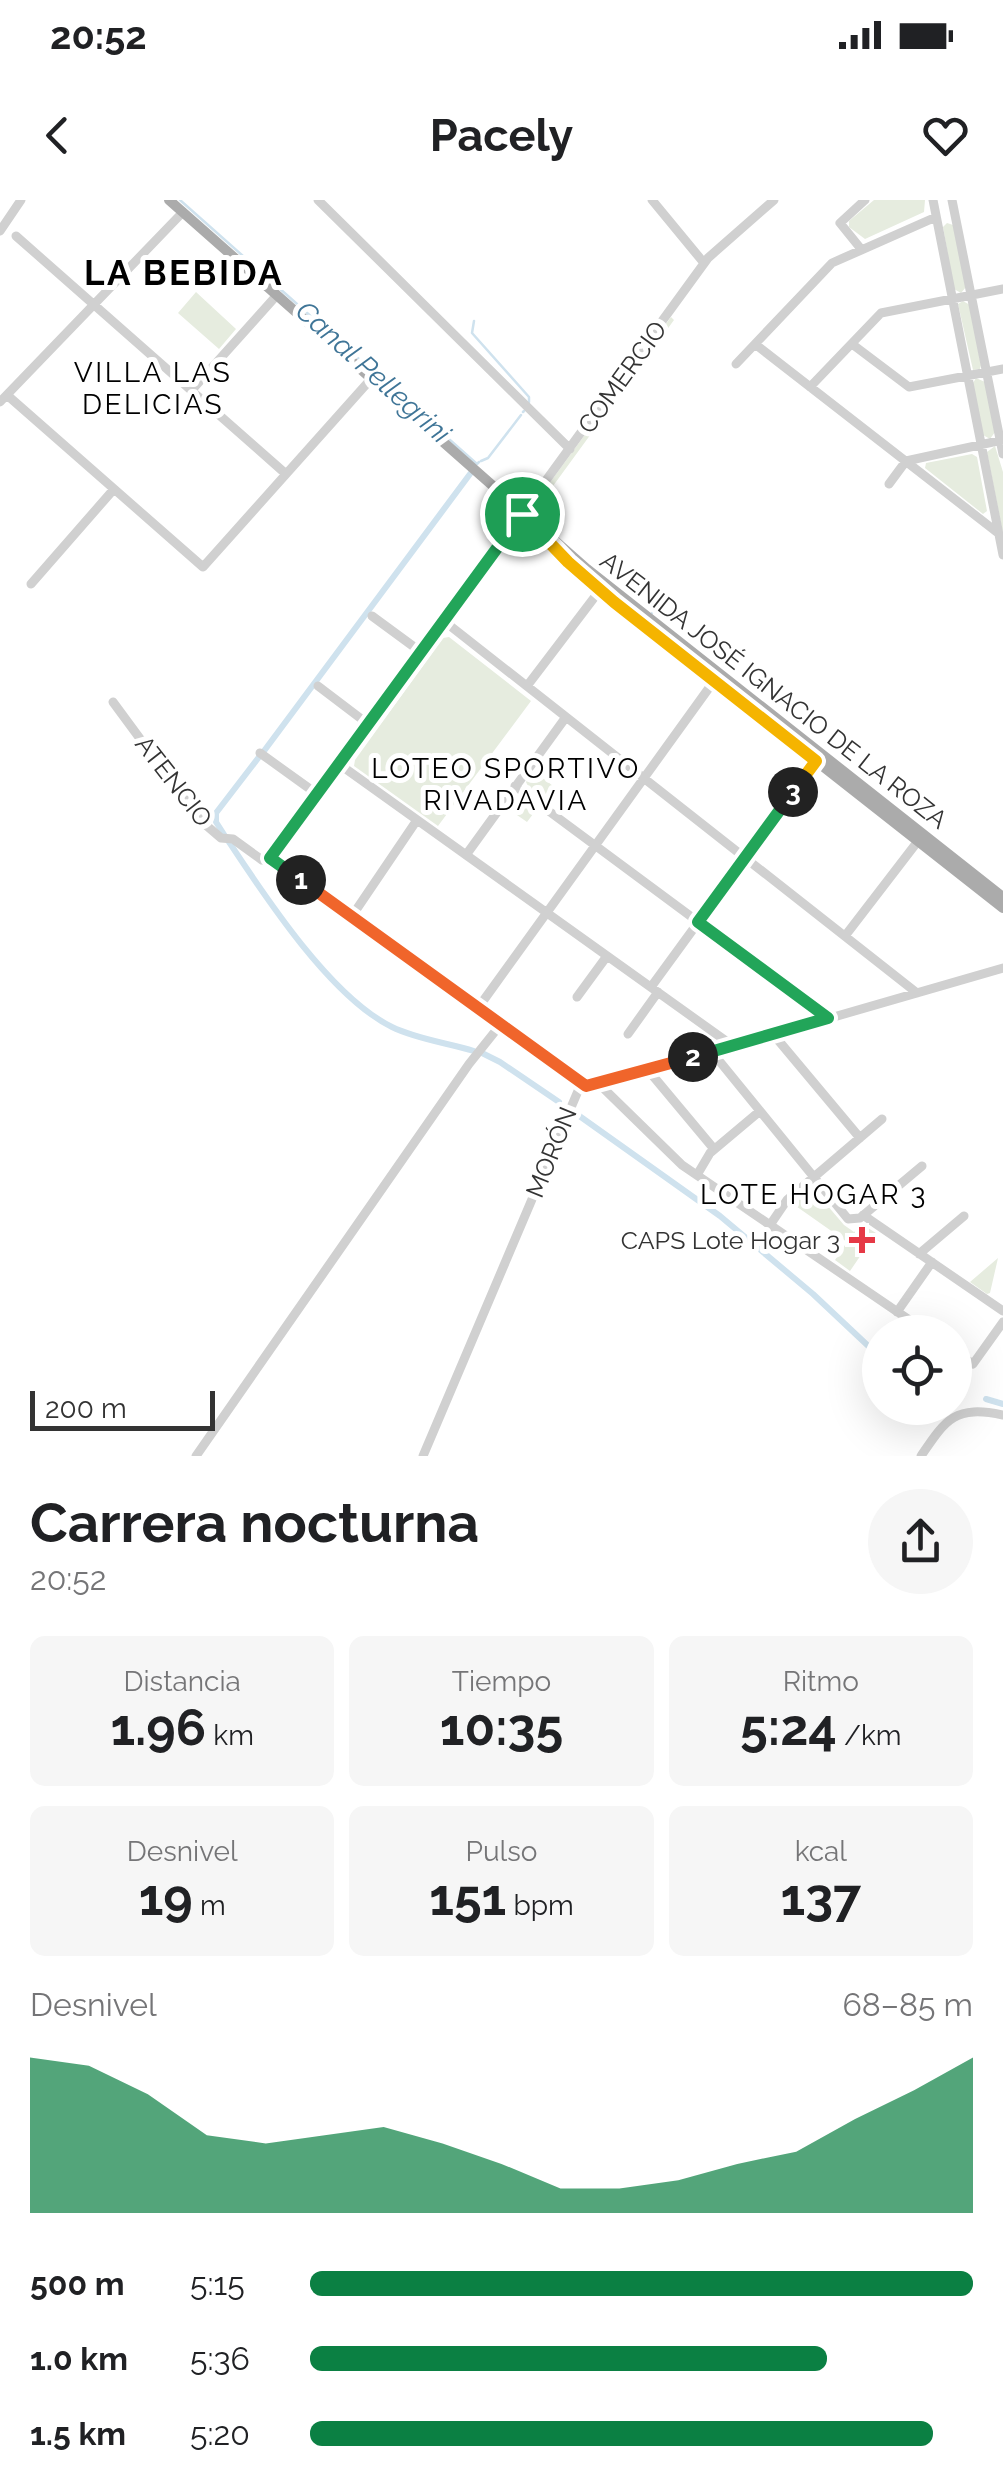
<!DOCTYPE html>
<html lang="es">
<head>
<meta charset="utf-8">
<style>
	:root { --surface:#fff; --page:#f6f6f6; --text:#202124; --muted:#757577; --accent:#0b8043 }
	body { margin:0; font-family:Raleway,sans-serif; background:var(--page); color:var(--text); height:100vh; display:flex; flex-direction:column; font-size:38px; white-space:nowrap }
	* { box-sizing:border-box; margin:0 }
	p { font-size:32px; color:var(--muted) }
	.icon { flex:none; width:55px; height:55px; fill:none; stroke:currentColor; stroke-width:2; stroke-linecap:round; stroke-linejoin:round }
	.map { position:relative; height:1256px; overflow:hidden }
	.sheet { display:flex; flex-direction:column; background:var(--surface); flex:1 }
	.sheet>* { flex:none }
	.controls { position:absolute; left:862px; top:1115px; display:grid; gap:20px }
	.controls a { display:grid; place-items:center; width:110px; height:110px; border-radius:50%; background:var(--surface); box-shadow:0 10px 40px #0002; font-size:50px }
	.scale { position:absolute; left:30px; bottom:25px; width:185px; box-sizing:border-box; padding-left:10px; border:5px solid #333; border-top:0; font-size:28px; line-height:35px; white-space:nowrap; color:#333; -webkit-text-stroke:8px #fff; paint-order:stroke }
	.pin { position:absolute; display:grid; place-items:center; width:85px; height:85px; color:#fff; margin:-42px; border:5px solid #fff; border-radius:50%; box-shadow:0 2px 10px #0007 }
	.km { position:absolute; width:50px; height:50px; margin:-25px; border-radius:50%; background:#222; color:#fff; font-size:28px; line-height:50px; text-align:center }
	.round { display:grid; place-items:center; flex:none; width:105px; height:105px; border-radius:52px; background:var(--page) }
	.head { display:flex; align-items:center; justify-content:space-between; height:170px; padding:0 30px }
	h1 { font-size:55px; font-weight:700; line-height:75px }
	.metrics { display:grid; grid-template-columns:repeat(3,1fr); gap:15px; height:170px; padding:10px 30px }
	.metrics div { display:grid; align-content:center; border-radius:15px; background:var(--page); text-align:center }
	.metrics b { font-size:50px; font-weight:700 }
	.metrics small { font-size:28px; font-weight:400 }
	.metrics p { font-size:28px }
	.chart { height:280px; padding:20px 30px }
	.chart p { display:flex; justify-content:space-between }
	.chart svg { width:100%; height:180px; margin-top:10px; fill:var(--accent); opacity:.7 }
	ul { padding:0 30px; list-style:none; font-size:32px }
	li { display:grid; grid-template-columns:160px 120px 1fr; align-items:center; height:75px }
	li i { height:25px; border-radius:12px; background:var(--accent) }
	.status { display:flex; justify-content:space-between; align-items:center; height:70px; padding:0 50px; background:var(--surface); direction:ltr }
	.status svg { height:28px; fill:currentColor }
	header { display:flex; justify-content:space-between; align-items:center; height:130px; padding:0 30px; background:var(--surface); font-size:45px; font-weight:700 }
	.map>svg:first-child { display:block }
</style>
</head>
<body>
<div class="status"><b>20:52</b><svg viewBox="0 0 49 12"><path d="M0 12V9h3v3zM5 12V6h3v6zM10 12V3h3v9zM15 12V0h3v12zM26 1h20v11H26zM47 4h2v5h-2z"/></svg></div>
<header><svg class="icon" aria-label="back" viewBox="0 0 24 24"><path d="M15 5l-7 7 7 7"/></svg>Pacely<svg class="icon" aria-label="heart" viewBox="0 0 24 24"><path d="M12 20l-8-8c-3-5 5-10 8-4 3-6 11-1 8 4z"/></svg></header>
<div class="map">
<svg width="1003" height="1256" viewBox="0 0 1003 1256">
	<rect width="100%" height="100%" fill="#fff"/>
	<path fill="#e6ecdf" d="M874,0H925L924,12L865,39L849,27V21Z
		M947,23L953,25L966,87L961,93L954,89L943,27Z
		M196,92L236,129L219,149L178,113Z
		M963,101L970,105L981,165L980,169L973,170L958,104Z
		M671,117L674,120L545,297L548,306L557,313L547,325L537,316L535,303Z
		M976,178L985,182L995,232L990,239L983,235L973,183Z
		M995,246L1003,272V334L987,252Z
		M972,254L977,257L987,311L983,314L925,268L926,263Z
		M449,437L531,501L438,626L354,566L355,560L443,438Z
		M534,571L553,586L544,599L528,586L526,582Z
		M519,597L536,610L527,622L507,608L514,598Z
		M809,991H815L844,1025L854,1032L863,1025L876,1033L850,1071L835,1060L847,1042L793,1004Z
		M998,1058L990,1093L987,1094L970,1082Z"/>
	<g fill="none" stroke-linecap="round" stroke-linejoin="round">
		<path stroke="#cfe2ee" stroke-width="2.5" d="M180,0L477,264L479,262
			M474,121L472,133L529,197V202
			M523,212L524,211
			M481,261L488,258L521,215
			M642,397L653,406L652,413"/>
		<path stroke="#cfe2ee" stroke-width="6" d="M264,551L470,274
			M225,636L216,622V613L259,557
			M229,642C266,698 331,797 392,827C416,839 448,843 474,851
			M482,853L500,862L559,902
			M578,915L720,1016L813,1094L880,1157
			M986,1199L1003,1204"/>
		<path stroke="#d0d0d0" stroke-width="9" d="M318,0L570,249
			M652,0L704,63
			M933,0L1003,355
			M952,0L1003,254
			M0,31L21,0
			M16,36L286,274
			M861,49L840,23L865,0
			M755,144L998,333
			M852,144L909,187L1003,169
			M736,164L832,63L936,17
			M810,187L881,113L1003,89
			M191,191L277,95
			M7,195L203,367L371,179
			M0,202L183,12
			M889,284L906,261L1003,240
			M31,384L114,289
			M372,416L421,452
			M444,421L917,793
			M318,486L368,524
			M527,486L600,390
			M113,502L200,620L221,638L233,639L262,660L271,658L586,886
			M260,553L317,594
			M339,564L733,846
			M515,586L828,818
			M466,655L566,517
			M271,658L708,58L774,0
			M352,716L417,620
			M845,736L918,641
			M651,787L816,561
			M577,797L607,756
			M478,808L714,481
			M628,834L658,792
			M773,834L860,938
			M712,852L848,1019L860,1018L922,966
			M648,870L714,949
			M598,883L682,965L927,1132
			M697,975L710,953L760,911
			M863,1015L1003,1111
			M770,1025L787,1000L882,919
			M919,1054L964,1016
			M897,1112L932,1062
			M955,1152L973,1164L1003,1122
			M196,1256L469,864L501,824
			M423,1256L578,891L1003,768
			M921,1256C946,1219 955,1205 1003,1215"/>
		<path stroke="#ababab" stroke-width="10" d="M169,0L587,369L1003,697
			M556,351L615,403L1003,708"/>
	</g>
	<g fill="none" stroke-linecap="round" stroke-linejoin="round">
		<defs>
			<path id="split-1" d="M301,680L270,658L522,314"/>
			<path id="split-2" d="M301,680L586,886L693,857"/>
			<path id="split-3" d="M693,857L828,818L698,722L793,592"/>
			<path id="split-4" d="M522,314L568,362L614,402L816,561L793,592"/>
		</defs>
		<use href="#split-1" stroke="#fff" stroke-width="20"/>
		<use href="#split-2" stroke="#fff" stroke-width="20"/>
		<use href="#split-3" stroke="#fff" stroke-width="20"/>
		<use href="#split-4" stroke="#fff" stroke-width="20"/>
		<use href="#split-1" stroke="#22a559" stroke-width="12"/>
		<use href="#split-2" stroke="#f0652b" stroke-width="12"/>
		<use href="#split-3" stroke="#22a559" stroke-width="12"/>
		<use href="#split-4" stroke="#f5b400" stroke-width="12"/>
	</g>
	<path fill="#e63946" stroke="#fff" stroke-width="4" d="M857 1025h10v10h10v10h-10v10h-10v-10h-10v-10h10z"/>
	<g text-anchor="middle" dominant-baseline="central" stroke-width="10" stroke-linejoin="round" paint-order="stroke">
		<g font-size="25" fill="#333" stroke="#fff">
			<text transform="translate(622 177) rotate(-54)">COMERCIO</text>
			<text transform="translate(774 490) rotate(38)">AVENIDA JOSÉ IGNACIO DE LA ROZA</text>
			<text transform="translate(174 581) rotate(52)">ATENCIO</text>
			<text transform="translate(551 952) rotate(-68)">MORÓN</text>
		</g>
		<g font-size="25" fill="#333" stroke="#fff" text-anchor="end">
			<text x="840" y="1040">CAPS Lote Hogar 3</text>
		</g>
		<g font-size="28" letter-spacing="2.5" fill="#000" stroke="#fff">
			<text x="153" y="172">VILLA LAS<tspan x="153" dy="32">DELICIAS</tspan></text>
			<text x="506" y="568">LOTEO SPORTIVO<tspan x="506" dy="32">RIVADAVIA</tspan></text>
			<text x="814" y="994">LOTE HOGAR 3</text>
		</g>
		<g font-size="28" font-style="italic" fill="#3f7597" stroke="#fff">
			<text transform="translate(373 172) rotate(42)">Canal Pellegrini</text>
		</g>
		<g font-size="35" font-weight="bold" letter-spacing="2.5" fill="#000" stroke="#fff">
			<text x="184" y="72">LA BEBIDA</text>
		</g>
	</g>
</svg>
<div class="controls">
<a><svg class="icon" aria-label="locate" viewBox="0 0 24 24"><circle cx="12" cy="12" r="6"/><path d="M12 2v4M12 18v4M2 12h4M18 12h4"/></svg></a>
</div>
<div class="scale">200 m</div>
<div class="pin" style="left:522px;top:314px;background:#1e9e55"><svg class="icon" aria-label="arrive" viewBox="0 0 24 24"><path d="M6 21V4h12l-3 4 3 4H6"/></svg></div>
<b class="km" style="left:301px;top:680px">1</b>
<b class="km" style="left:693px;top:857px">2</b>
<b class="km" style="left:793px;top:592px">3</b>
</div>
<section class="sheet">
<div class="head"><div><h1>Carrera nocturna</h1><p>20:52</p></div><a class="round"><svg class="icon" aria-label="share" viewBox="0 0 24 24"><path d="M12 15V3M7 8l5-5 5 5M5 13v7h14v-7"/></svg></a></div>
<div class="metrics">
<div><p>Distancia</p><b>1.96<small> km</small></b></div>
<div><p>Tiempo</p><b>10:35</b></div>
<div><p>Ritmo</p><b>5:24<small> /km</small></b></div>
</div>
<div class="metrics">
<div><p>Desnivel</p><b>19<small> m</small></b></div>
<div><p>Pulso</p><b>151<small> bpm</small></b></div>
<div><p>kcal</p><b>137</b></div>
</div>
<div class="chart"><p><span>Desnivel</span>68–85 m</p>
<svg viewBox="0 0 160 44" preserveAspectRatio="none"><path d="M0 44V6L10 8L20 15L30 25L40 27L50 25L60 23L70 27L80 32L90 38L100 38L110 36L120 32L130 29L140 21L150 14L160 6V44z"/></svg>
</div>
<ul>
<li><b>500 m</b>5:15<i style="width:100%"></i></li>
<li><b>1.0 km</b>5:36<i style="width:78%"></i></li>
<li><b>1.5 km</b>5:20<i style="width:94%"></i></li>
</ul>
</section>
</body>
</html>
